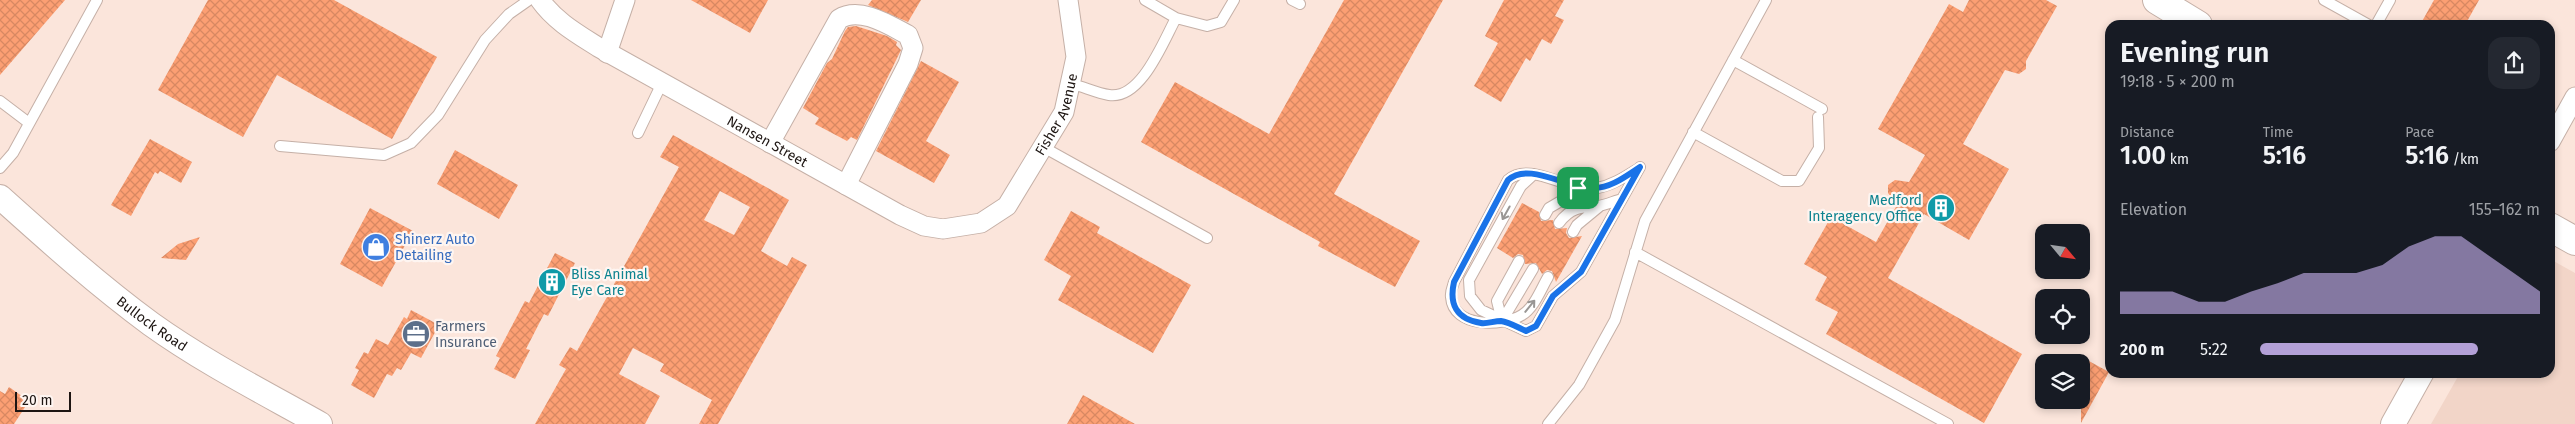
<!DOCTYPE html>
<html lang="en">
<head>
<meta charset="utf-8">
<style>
	:root { --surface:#171b24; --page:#242831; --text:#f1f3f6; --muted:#9ea1a6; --accent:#b3a0d7 }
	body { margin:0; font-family:"Fira Sans",sans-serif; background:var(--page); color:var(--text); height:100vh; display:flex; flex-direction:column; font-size:19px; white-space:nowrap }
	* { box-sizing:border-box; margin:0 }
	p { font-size:16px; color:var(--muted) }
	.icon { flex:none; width:28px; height:28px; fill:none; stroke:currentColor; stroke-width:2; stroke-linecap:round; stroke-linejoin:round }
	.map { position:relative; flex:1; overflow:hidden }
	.panel { position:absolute; left:2105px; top:20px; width:450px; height:358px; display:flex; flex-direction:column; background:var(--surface); border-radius:15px; box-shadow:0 2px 8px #0003 }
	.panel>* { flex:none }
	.needle { width:32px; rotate:119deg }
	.controls { position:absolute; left:2035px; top:224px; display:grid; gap:10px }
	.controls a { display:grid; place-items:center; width:55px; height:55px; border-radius:10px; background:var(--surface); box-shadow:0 2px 8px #0003; font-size:25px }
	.scale { position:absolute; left:15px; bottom:12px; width:56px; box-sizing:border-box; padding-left:5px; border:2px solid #1d1512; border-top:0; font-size:14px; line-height:18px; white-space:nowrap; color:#1d1512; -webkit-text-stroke:4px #fef5f1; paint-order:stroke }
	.pin { position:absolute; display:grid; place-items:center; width:42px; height:42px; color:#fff; margin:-21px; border-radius:10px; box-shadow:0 2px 8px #0006 }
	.round { display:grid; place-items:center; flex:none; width:52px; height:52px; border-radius:15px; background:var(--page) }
	.summary { display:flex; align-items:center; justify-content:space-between; height:85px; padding:0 15px }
	h1 { font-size:28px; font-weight:600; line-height:38px }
	.metrics { display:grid; grid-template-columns:repeat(3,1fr); gap:8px; height:85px; padding:5px 15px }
	.metrics div { display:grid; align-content:center }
	.metrics b { font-size:25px; font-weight:600 }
	.metrics small { font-size:14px; font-weight:400 }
	.metrics p { font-size:14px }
	.chart { height:140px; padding:10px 15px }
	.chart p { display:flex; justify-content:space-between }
	.chart svg { width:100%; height:90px; margin-top:5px; fill:var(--accent); opacity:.7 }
	ul { padding:0 15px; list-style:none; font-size:16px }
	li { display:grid; grid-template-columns:80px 60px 1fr; align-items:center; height:38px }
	li i { height:12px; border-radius:6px; background:var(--accent) }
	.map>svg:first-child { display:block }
</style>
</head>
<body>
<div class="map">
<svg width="2575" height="424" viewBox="0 0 2575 424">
	<defs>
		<pattern id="building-cross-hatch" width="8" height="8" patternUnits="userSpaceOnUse" patternTransform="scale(1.25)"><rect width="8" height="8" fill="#fc9f73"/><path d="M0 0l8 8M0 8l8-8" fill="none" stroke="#d88862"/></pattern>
	</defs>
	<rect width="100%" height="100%" fill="#fbe5db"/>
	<path fill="#f2d5c8" d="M2550,259L2575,273V424H2431L2460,373L2550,372Z"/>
	<path fill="url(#building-cross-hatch)" fill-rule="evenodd" d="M0,0H65L0,75Z
		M208,0H334L437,57L392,139L277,75L243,137L158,90Z
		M691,0H768L750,33Z
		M872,0H921L908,22L868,5Z
		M1344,0H1443L1334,194L1420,241L1395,287L1318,246L1320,242L1141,142L1175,82L1269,134Z
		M1504,0H1564L1555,16L1564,20L1551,44L1542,39L1530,61L1526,58L1501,102L1474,86L1498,43L1485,36Z
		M1969,0H2046L2057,6L2026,61V69L2019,74L2005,70L1963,144L2009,169L1969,240L1924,214L1888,278L2022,354L1984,423L1826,334L1838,312L1815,300L1827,277L1804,264L1831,217L1876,242L1897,205L1888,193V185L1895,180L1909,182L1925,155L1878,129L1949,4L1963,12Z
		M2434,0H2479L2465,25H2420Z
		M856,26L887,36L897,42L896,45L901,50L857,140L851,137L847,141L815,124L819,118L803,108L827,63L832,59L845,31L848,27Z
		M921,61L959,82L926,141L950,155L934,183L876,151Z
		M673,135L789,200L761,251L787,266L792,257L807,265L718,424H699L712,400L660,371L664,364L633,348L619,374L660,396L645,424H535L566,369L559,365L570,347L577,351L679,167L660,157ZM720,191L750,207L734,235L704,220Z
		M150,139L192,162L181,183L160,171L158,174L155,172L131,216L111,205Z
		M455,150L518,185L499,219L437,184Z
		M1522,203L1539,212L1541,221L1553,220L1555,229L1567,228L1566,233L1569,238L1582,236L1556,282L1552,271L1547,270L1542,274L1536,263L1525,264L1523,255L1518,254L1513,258L1497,248Z
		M370,208L413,231L382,287L340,264Z
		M1071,211L1100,227L1097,233L1191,285L1153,353L1058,300L1071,276L1044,260Z
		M200,237L186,260L161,258L178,244Z
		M555,253L575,263L548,316L544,314L526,349L530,350L515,379L494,369L500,358L496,356L525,301L529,303Z
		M411,310L439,325L421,358L411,353L401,370L397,368L392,376L387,374L374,398L351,385L359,370L355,368L364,352L368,354L376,339L388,345L404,317L407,319Z
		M2087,360L2109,372L2081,423V370Z
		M9,387L29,401L14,424H0V391L5,394Z
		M1083,395L1135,424H1067Z"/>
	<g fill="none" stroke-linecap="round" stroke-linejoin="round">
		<defs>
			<path id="service" d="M1292,0L1300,4
				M2324,0L2369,25
				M1176,18L1207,26L1221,22L1234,0
				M2376,25L2390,0
				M1733,60L1822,109
				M1072,84C1084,87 1097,93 1109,95C1141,100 1163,42 1176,18L1145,0
				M0,101L29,123
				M1693,132L1782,181H1799L1819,148L1818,117
				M638,133L662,83
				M280,146L384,155L411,143L438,115L485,40L509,14L529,0
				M1043,147L1207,238
				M0,168L13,153L97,0
				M1534,174L1521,186L1469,280L1470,296L1481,310L1526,331L1536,326L1553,296L1581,272L1640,167
				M1545,215L1549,208L1561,201L1578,206
				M1559,223C1570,208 1580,207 1598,206C1606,205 1614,201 1622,199
				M1573,232L1577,225L1600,206
				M1635,252L1948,424
				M1548,277C1541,289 1534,308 1522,315C1502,327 1453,328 1451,297C1450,292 1453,286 1454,282L1508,180C1531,160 1568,193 1597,188C1613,185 1626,176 1639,168
				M1502,321L1497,301L1519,261
				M1502,321L1533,269
				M1548,424L1579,385L1615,320L1645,221L1766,0"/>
			<g id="minor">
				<path id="s1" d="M540,0C555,21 576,33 598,47L900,215L924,226L943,229L981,223L1007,206L1064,112L1076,57L1068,0"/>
				<path d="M607,53L625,0"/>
				<path d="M2550,142L2575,97"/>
				<path d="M770,143L839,19C860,6 889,25 908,35L913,48L908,64L846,185"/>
			</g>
			<g id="tertiary">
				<path id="s2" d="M0,197C49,241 98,285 151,324C204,362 263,392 320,424"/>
				<path d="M2393,424L2422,372"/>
			</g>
			<path id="secondary" d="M2157,0L2198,25
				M2550,227L2575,241"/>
		</defs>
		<use href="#service" stroke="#c5b0a7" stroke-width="12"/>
		<use href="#minor" stroke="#c5b0a7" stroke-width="21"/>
		<use href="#tertiary" stroke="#c5b0a7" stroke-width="26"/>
		<use href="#secondary" stroke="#c5b0a7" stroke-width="30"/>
		<use href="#service" stroke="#fff" stroke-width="10"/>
		<use href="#minor" stroke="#fff" stroke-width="19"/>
		<use href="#tertiary" stroke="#fff" stroke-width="24"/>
		<use href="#secondary" stroke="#fff" stroke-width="28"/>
	</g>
	<defs><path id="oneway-shaft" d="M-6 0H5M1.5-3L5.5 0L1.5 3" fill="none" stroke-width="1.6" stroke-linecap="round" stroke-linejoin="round" transform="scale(1.25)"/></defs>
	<g stroke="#999694">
		<use href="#oneway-shaft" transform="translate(1506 213) rotate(119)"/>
		<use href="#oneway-shaft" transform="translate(1530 306) rotate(-51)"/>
	</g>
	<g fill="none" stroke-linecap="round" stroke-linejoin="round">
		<defs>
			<path id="route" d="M1640,167L1581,272L1553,296L1536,326L1526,331C1519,328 1509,322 1501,321C1494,321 1487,324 1481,323C1456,319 1449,304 1454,282L1508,180C1529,161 1567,189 1594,188C1611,188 1626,176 1640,167Z"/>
		</defs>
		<use href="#route" stroke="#fff" stroke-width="10"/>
		<use href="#route" stroke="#1a73e8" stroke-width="6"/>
	</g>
	<defs>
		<symbol id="building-disc" viewBox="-11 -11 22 22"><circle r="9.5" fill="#0f9aa8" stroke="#fef5f1"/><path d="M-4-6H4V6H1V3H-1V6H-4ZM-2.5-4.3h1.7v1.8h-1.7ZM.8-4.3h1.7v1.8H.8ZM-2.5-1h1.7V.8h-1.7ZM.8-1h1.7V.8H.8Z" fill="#fff"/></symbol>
		<symbol id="shop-disc" viewBox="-11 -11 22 22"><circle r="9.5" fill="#3f7fe0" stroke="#fef5f1"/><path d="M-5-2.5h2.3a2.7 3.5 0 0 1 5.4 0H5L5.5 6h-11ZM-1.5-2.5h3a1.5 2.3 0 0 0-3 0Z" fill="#fff"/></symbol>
		<symbol id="office-disc" viewBox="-11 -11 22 22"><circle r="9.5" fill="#5c6f8a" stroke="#fef5f1"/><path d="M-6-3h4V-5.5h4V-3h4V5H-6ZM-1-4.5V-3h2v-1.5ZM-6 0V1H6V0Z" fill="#fff"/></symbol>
	</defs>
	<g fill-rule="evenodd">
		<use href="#building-disc" x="1925" y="192" width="32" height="32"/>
		<use href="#shop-disc" x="360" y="231" width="32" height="32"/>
		<use href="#building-disc" x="536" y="266" width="32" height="32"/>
		<use href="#office-disc" x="400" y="318" width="32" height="32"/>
	</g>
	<g text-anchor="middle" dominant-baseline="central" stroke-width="4.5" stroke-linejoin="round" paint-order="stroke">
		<g font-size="14" fill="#1d1512" stroke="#fef5f1">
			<text stroke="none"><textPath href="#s1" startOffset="641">Fisher Avenue</textPath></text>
			<text stroke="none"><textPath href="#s1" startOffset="269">Nansen Street</textPath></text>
			<text stroke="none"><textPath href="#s2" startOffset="198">Bullock Road</textPath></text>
		</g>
		<g font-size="14" fill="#0d838f" stroke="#fef5f1" text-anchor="end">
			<text x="1922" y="200">Medford<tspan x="1922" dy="16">Interagency Office</tspan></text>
			<text x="571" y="274" text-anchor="start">Bliss Animal<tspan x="571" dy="16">Eye Care</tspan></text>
		</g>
		<g font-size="14" fill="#366cbe" stroke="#fef5f1" text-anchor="start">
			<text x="395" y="239">Shinerz Auto<tspan x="395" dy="16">Detailing</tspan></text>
		</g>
		<g font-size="14" fill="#4e5e75" stroke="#fef5f1" text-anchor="start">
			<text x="435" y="326">Farmers<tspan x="435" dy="16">Insurance</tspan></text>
		</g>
	</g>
</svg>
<div class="controls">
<a><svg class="needle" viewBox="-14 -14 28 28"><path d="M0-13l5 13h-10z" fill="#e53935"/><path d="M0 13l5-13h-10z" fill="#9ea1a6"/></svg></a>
<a><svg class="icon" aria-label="locate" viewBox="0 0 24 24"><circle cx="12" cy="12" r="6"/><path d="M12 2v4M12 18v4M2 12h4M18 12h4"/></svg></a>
<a><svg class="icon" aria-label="layers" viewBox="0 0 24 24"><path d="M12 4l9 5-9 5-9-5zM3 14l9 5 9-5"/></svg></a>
</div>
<div class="scale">20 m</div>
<div class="pin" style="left:1578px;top:188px;background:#1e9e55"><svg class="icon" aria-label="arrive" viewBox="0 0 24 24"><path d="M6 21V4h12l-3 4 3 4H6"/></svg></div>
<section class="panel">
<div class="summary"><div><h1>Evening run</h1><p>19:18 · 5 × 200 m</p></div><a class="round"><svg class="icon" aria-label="share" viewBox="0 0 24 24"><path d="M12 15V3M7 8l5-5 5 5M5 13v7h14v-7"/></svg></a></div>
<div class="metrics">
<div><p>Distance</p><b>1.00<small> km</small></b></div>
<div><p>Time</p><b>5:16</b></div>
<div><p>Pace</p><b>5:16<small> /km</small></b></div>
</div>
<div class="chart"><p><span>Elevation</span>155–162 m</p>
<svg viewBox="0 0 160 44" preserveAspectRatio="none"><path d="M0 44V33L10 33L20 33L30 38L40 38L50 33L60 29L70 24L80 24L90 24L100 20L110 11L120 6L130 6L140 15L150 24L160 33V44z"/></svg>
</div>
<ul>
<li><b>200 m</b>5:22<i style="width:78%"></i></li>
</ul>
</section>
</div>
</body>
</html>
